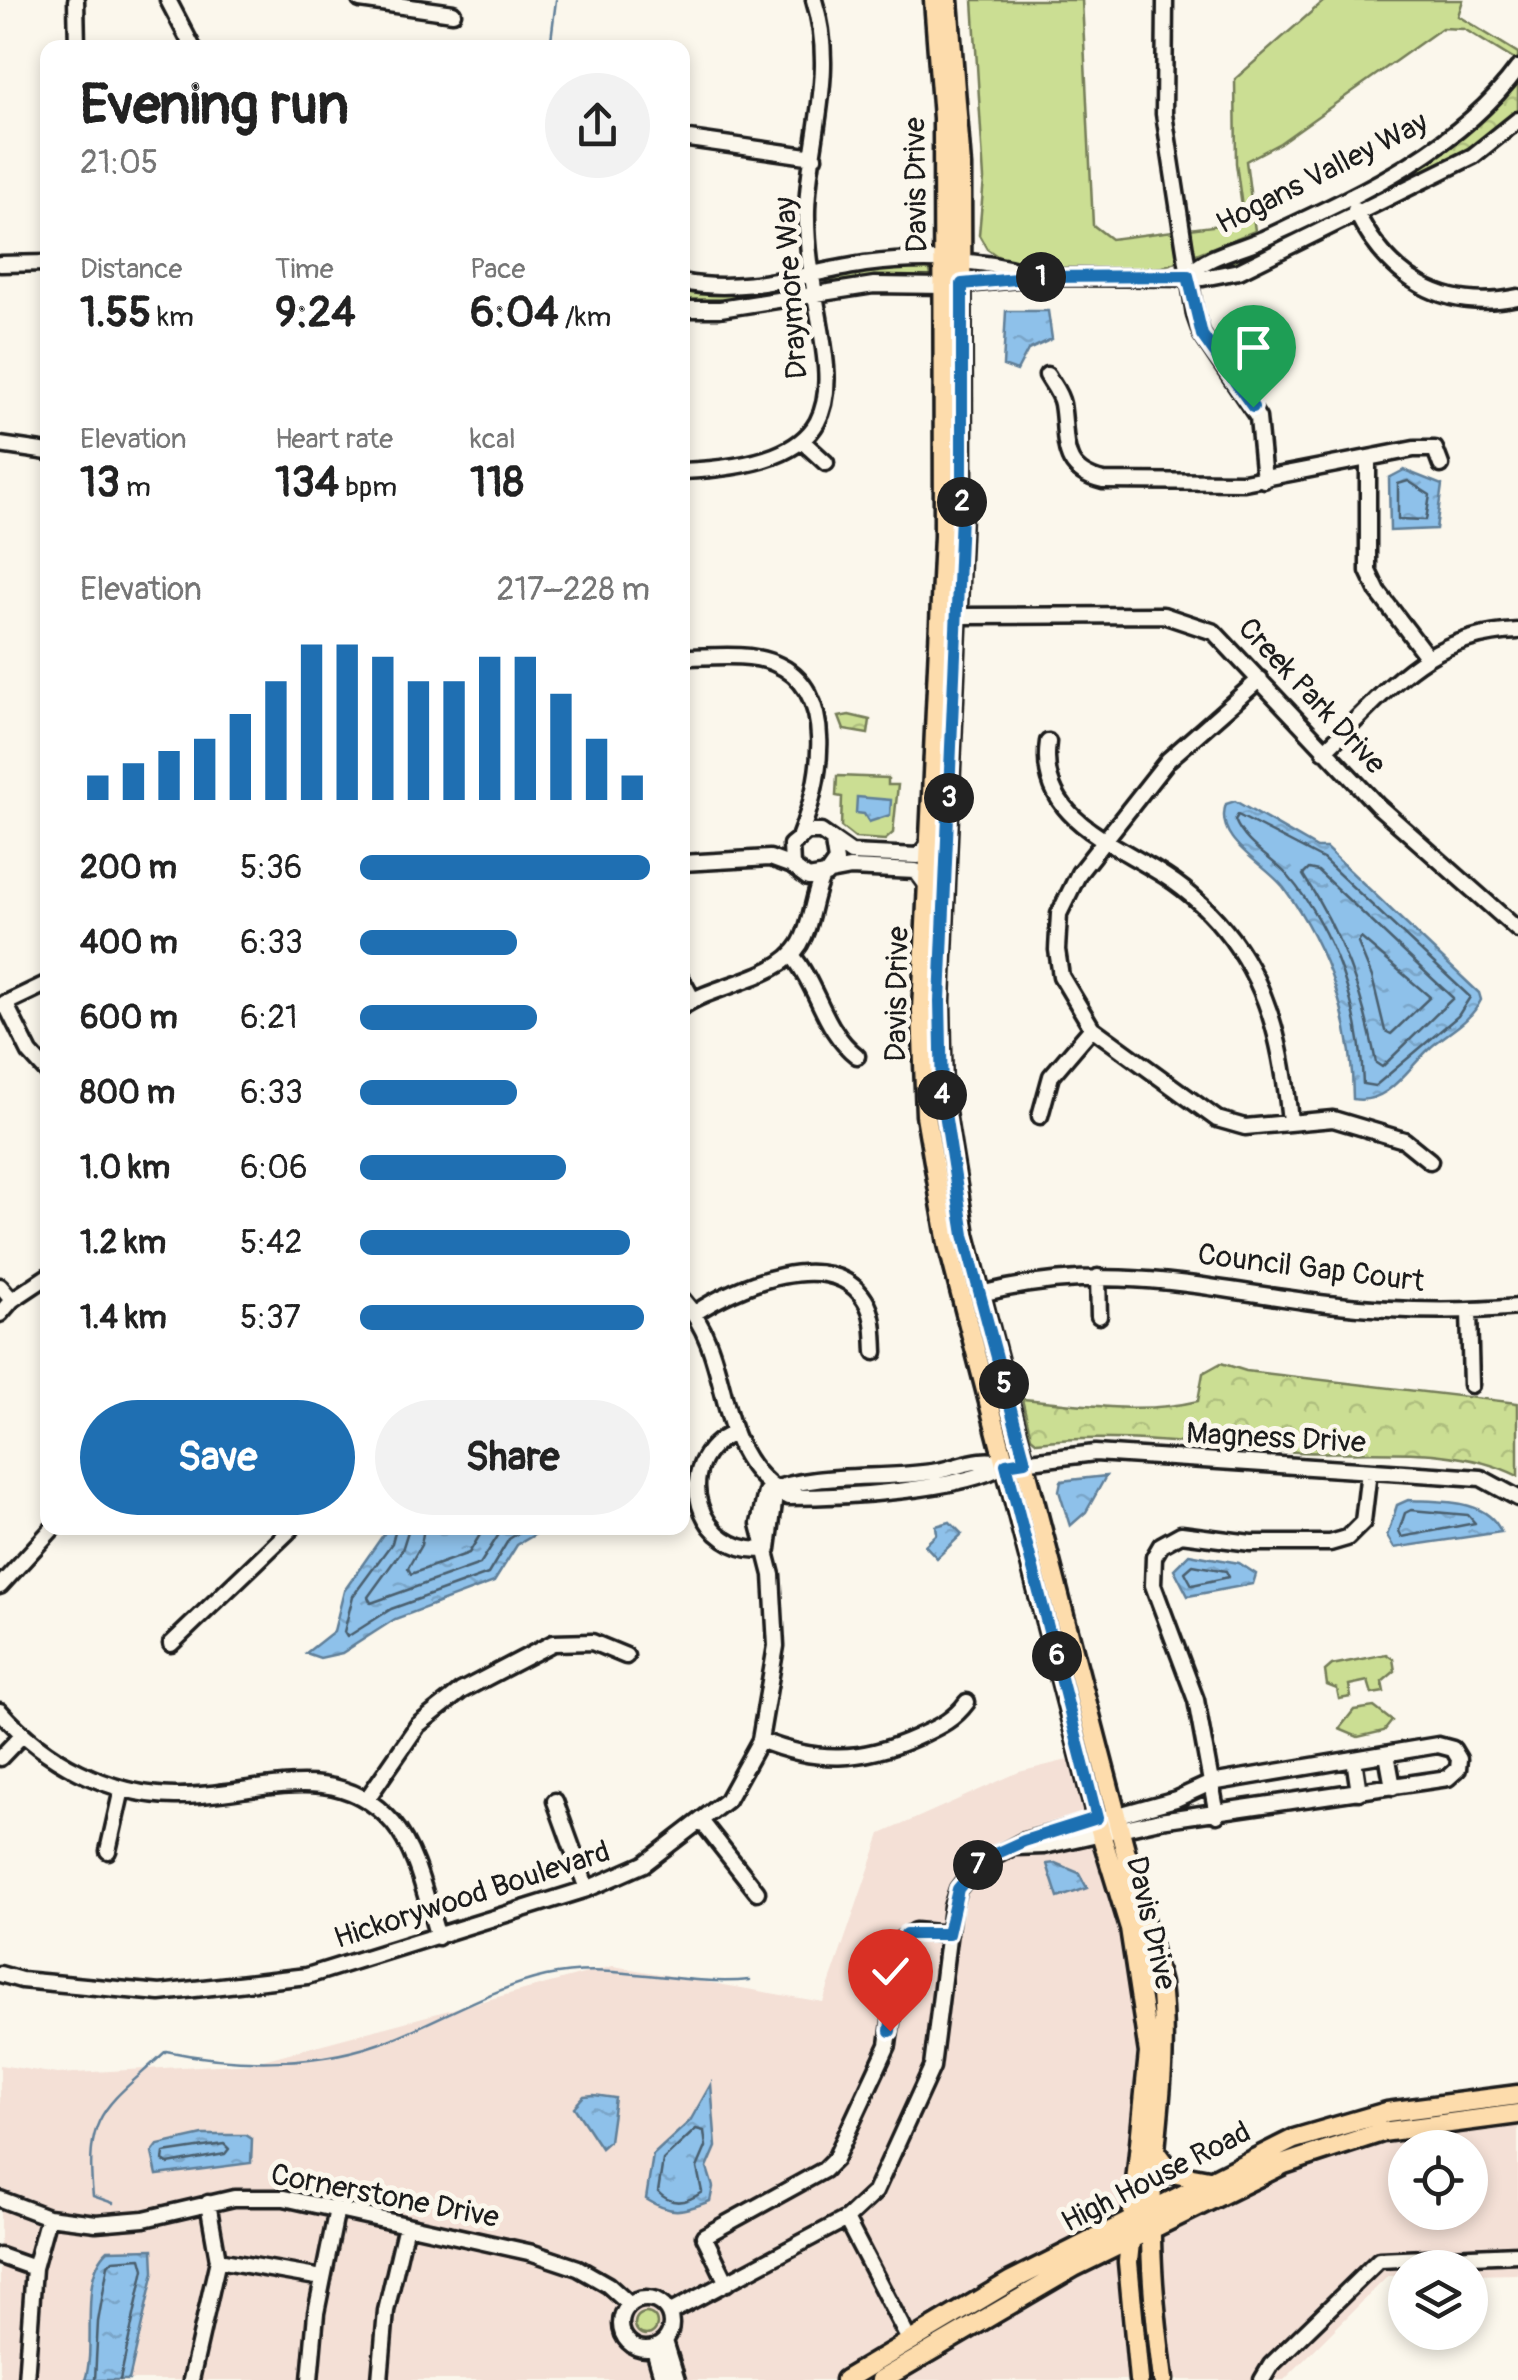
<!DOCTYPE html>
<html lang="en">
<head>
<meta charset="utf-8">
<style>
	:root { --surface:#fff; --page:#f2f2f2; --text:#222; --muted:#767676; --accent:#1f6fb2 }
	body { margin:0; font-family:Pangolin,sans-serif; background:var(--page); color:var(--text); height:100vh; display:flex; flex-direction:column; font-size:38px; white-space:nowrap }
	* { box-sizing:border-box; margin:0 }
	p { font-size:32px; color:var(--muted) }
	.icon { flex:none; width:55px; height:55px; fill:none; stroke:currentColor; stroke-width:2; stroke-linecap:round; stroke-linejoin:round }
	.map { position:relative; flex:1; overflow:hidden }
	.drawer { position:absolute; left:40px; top:40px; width:650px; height:1495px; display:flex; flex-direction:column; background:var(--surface); border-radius:20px; box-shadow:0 5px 15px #0003 }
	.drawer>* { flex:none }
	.buttons { position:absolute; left:1388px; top:2130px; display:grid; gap:20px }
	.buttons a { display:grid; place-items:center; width:100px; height:100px; border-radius:50%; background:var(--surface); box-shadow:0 5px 15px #0003; font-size:50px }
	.pin { position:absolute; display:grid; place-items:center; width:85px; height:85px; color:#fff; margin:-102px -42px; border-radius:50% 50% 50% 0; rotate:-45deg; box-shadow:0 0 10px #0007 }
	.pin .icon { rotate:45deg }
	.km { position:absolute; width:50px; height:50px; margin:-25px; border-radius:50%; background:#222; color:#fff; font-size:28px; line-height:50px; text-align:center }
	.round { display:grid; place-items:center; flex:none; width:105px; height:105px; border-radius:52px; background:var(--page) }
	.headline { display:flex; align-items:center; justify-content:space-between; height:170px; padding:0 40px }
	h1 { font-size:55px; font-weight:700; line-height:75px }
	.metrics { display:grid; grid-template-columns:repeat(3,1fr); gap:15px; height:170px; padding:10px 40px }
	.metrics div { display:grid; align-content:center }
	.metrics b { font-size:42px; font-weight:700 }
	.metrics small { font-size:28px; font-weight:400 }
	.metrics p { font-size:28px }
	.chart { height:280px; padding:20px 40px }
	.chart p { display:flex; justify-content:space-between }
	.chart svg { width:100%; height:180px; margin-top:10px; stroke:var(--accent); stroke-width:6 }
	.cta { display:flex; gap:20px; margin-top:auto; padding:20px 40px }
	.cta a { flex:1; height:115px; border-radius:60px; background:var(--accent); color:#fff; font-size:40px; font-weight:700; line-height:115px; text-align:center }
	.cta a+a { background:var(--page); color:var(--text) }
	ul { padding:0 40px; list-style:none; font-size:32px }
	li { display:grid; grid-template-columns:160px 120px 1fr; align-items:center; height:75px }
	li i { height:25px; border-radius:12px; background:var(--accent) }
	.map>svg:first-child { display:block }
</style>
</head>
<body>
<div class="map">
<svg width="1518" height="2380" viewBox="0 0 1518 2380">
	<defs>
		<pattern id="forest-crowns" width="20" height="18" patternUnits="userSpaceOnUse" patternTransform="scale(2.5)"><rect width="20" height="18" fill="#cbde93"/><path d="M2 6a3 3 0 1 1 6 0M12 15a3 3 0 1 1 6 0" fill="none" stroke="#aebe7e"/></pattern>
		<pattern id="water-ripples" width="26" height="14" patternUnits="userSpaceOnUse" patternTransform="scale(2.5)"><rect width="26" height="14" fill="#8ec1ea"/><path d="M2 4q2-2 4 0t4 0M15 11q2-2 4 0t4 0" fill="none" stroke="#7aa5c8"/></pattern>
	</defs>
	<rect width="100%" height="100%" fill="#fbf7ec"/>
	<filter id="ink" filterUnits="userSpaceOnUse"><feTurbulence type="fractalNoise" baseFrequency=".01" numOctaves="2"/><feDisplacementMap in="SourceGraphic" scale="20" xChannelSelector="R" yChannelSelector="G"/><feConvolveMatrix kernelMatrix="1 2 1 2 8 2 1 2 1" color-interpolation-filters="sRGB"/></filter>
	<g filter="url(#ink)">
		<path fill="#f4e0d6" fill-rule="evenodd" d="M1096,1753L1143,1931L1157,2043L1141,2223L1331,2136L1518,2118V2274L1470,2275V2268H1405V2276H1388L1284,2380H0V2065L57,2074L252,2063L613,1966L823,2002L881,1834L1019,1772ZM1405,2148H1470V2212H1405Z"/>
		<path fill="#cbde93" stroke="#747d58" stroke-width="2.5" d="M973,0H1082L1093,225L1111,239L1244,222L1236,163L1235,79L1325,0H1463L1458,16L1518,53V62L1464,29L1442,28L1280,143L1246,161L1255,231L1163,267L1131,270L1055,269L1000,258L987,249L979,235L984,179Z
			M929,266L931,276L924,280H862L832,287L826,281L827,276L844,271Z
			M837,776L888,778V785H898L893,833L885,840L855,838L841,827L842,797L836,796Z
			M1386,1654L1393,1659L1395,1671L1382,1682L1384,1692L1372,1694L1368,1681L1349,1685L1351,1697L1339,1699L1337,1689L1327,1685L1325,1671L1332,1665Z
			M1374,1707L1392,1721L1384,1731L1358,1737L1339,1729L1354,1710Z
			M635 2324a11 11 0 1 1 22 0a11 11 0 1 1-22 0Z"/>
		<path fill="url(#forest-crowns)" stroke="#747d58" stroke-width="2.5" d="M1518,73V112L1489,141L1366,205L1362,201L1392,181Z
			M1341,207L1343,213L1243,265L1202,273L1204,266Z
			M783,283L785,295L708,306L683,303L682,285Z
			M849,715L870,720L868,734L844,730L839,717Z
			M1221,1363L1246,1371L1518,1403V1476C1454,1443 1369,1455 1298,1452C1211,1448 1125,1432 1037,1442L1031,1437L1022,1399C1081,1404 1140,1415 1198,1401L1203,1373Z"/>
		<path fill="url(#water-ripples)" stroke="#607f98" stroke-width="2.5" d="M1006,311H1048L1052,339L1028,350L1017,371L1003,366Z
			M1404,470L1442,485L1436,529L1390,531L1389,478Z
			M857,797L891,800L890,815L869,822L864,814L856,813Z
			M1235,801L1317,848H1326L1479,993L1481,1000C1469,1024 1447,1032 1429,1049C1407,1069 1388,1105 1353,1099C1353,1024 1329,949 1284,888C1265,863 1213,841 1226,804Z
			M1106,1476L1086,1512L1070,1526L1059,1491L1061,1481Z
			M1408,1500C1440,1502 1487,1498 1501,1532L1394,1548L1387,1536L1397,1505Z
			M950,1522L962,1534L937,1558L925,1545L937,1534L936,1526Z
			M388,1528H546L517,1545L494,1582L395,1619L342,1653L320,1658L306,1653L334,1631L344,1591Z
			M1189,1554L1239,1563L1256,1574L1253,1584L1188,1596L1174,1569Z
			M1055,1863L1079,1873L1087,1888L1058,1898L1047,1864Z
			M711,2084L716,2147L707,2168L713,2187L710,2201C682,2212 671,2215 646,2199L653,2155L690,2121Z
			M594,2095L615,2098L609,2141L601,2148L574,2107L584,2096Z
			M203,2135H246L252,2139L251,2163L157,2175L152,2153L158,2145Z
			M153,2249L154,2272L129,2380H85C97,2346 78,2277 108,2250Z"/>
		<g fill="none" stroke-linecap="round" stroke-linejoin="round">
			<path stroke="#4a5e6e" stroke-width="2.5" d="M1408,481L1430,495L1426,520L1398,519V484Z
				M1238,815L1323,859L1470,997L1458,1016L1375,1086L1363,1084C1361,1013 1335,931 1288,876C1271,857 1245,845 1235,820Z
				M1309,869L1318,871L1453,998L1382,1067L1376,1063C1363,994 1342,934 1303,875Z
				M1361,938L1430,997L1391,1034L1385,1031L1372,977L1358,943Z
				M1411,1510L1468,1515L1475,1523L1402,1537L1399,1531L1405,1513Z
				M396,1528L392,1543L353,1596L344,1632L347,1637L391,1609L488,1574L509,1539L526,1528
				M409,1528L402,1550L368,1597L371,1603L480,1564L503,1528
				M424,1528L421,1545L408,1568L411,1574L469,1553L484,1528
				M1193,1565L1226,1571L1229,1577L1192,1585L1185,1572Z
				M696,2129L704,2131L706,2147L697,2168L702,2192C687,2203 671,2206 658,2192L663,2160Z
				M224,2144L229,2149L225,2154L168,2164L163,2161L164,2153Z
				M95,2380L98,2322L108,2265L113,2260L141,2258L144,2269L120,2380"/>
			<path stroke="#607f98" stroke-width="2.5" d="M550,48L556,0
				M113,2203L93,2196C84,2110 108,2106 166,2051C237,2066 322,2067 391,2039C442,2019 492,1988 546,1976C614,1961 682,1987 750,1980"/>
			<defs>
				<path id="minor" d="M76,0L77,48
					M168,0L193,48
					M360,0L453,13
					M1165,0L1164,114L1195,315L1202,335L1258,418L1264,480
					M682,138L814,157
					M1355,210C1388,277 1442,313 1518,297
					M0,264L48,263
					M1188,276C1206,255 1238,250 1263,239C1355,196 1457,152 1518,68
					M682,282C743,295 805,273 865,264C916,257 984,258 1033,275
					M682,309H720L874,285L945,286L1038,277L1203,278L1239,271L1473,156L1518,120
					M1047,375C1052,384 1060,393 1062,404C1068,440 1058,470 1103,481L1244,482L1414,449H1435L1441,465
					M802,441L826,463
					M0,445L48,452
					M1368,458V571L1378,592L1426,655
					M682,471C903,462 804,348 807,210C809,137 837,73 814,0
					M958,616L1163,615L1214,632L1377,805L1518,930
					M682,657C711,657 747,652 774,663C840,690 820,785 800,835
					M1260,679L1168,760L1079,873L1059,914L1057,950L1061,976L1092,1028L1217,1119L1245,1127L1333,1119L1404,1140L1430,1161
					M1048,742C1037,819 1112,841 1165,876C1190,892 1214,915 1232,939C1272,994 1283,1054 1290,1121
					M1324,751C1389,691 1423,635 1518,631
					M833,842L836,861L826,875L808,878L792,866L791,845L807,832H821L851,853L918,856L929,844
					M682,863L770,858L792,866
					M829,872L850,868L916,871L927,886
					M792,955C819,988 823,1030 857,1056
					M682,980L693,1000
					M5,1003L30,1053L48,1073
					M0,1006L48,983
					M682,1007C716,983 778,980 800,944C812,924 812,898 822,877
					M1040,1116L1051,1076L1092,1028
					M1098,1277L1099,1316
					M0,1286L12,1300
					M980,1294C1113,1261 1198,1288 1328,1304C1391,1311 1455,1313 1518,1307
					M682,1299C738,1361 708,1452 788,1497C840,1497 964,1491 1006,1464L1095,1453L1481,1478L1518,1498
					M1469,1311L1471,1385
					M695,1313C735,1286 831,1245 865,1300C875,1316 874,1334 875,1352
					M0,1314L12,1300L48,1276
					M734,1433C667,1461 699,1559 768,1549
					M768,1549L776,1488
					M0,1586L53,1528
					M171,1644L292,1528
					M0,1711C44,1761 108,1795 175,1796C251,1798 334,1754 393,1823C418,1853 426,1900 438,1937
					M760,1740C816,1763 862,1762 917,1737C938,1727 953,1721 967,1702
					M1387,1754L1393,1787
					M0,1758L22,1735
					M1354,1759L1359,1792
					M367,1799L418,1725L461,1691L553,1643L592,1642L626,1656
					M555,1801L587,1889
					M1217,1815L1196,1700L1153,1585L1154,1557L1161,1545L1181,1534L1251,1543H1330L1347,1538L1363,1522L1369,1471
					M702,1822L757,1892
					M108,1851L122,1789
					M0,1974L21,1980L160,1993L307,1976L587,1889L644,1864L727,1800L760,1740L776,1646L772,1575L759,1524L766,1492C818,1471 882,1481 938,1471C962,1466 983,1455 1006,1464
					M0,2199L48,2217L96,2223L144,2219L234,2198H284L533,2253L578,2268L608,2285L630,2305
					M846,2219L909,2340
					M0,2256L34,2268
					M218,2260L322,2278
					M727,2283L704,2236L824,2170L835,2159L888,2045L902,1939L915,1931L949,1934
					M621 2324a25 25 0 1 1 50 0a25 25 0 1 1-50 0Z
					M669,2313L846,2219L875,2192L932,2067L952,1907L958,1889L975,1867L1024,1841L1176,1799L1211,1783L1438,1745L1453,1749L1459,1759L1458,1769L1448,1778L1160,1820L1044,1846L1015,1847
					M665,2341L677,2380
					M654,2349L663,2380
					M26,2380L34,2268L48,2217
					M191,2380L218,2260L208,2203
					M310,2380L316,2313L337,2209
					M380,2380L386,2311L406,2225
					M1262,2380L1271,2365L1379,2260L1518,2254"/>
				<path id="major" d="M934,0L943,118L944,536L922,1011L926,1115L948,1244L1101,1834L1130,1928L1149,2053L1128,2262L1139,2380
					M948,0L961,166L962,491L940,1001L942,1094L965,1235L1160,1984C1168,2056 1157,2115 1152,2186C1148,2252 1155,2315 1163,2380
					M1156,2153L1171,2173L1209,2180
					M845,2380L1011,2281L1294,2139L1387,2112L1518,2095
					M881,2380L1074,2267L1284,2164L1382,2132L1518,2114"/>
			</defs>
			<use href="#minor" stroke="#1c1c1c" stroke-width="21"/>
			<use href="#major" stroke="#1c1c1c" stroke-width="25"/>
			<use href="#minor" stroke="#fbf7ec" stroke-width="14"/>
			<use href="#major" stroke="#fddcac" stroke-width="18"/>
		</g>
	</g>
	<g fill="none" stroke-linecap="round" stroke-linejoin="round" filter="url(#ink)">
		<defs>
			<path id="route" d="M890,2031L899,1950L906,1934H948L958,1889L982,1860L1024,1841L1097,1818L1006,1464L1025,1461L964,1235L942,1094L940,1001L962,492V284L1038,277L1188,276L1202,335L1253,407"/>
		</defs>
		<use href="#route" stroke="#fff" stroke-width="20"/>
		<use href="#route" stroke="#1f6fb2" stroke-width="12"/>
	</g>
	<g text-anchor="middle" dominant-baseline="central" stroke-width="10" stroke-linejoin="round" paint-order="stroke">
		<g font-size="30" fill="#1c1c1c" stroke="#fbf7ec">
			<text transform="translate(1322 173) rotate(-27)">Hogans Valley Way</text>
			<text transform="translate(916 185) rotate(-91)">Davis Drive</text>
			<text transform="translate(791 288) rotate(-94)">Draymore Way</text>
			<text transform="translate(1312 696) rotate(47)">Creek Park Drive</text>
			<text transform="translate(897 994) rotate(-89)">Davis Drive</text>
			<text transform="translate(1311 1268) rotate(7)">Council Gap Court</text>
			<text transform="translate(1276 1438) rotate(3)">Magness Drive</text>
			<text transform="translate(472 1895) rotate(-18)">Hickorywood Boulevard</text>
			<text transform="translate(1151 1923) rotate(77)">Davis Drive</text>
			<text transform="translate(1156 2177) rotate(-27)">High House Road</text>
			<text transform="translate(385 2196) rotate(11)">Cornerstone Drive</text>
		</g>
	</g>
</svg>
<div class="buttons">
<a><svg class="icon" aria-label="locate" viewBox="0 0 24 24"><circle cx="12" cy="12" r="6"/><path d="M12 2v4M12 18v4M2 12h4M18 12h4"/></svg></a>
<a><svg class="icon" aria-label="layers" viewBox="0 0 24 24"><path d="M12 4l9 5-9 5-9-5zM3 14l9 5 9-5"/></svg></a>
</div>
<div class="pin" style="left:1253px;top:407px;background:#1e9e55"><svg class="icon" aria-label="arrive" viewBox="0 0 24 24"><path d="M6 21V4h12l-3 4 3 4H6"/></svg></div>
<div class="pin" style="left:890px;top:2031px;background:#d93025"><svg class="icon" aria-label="check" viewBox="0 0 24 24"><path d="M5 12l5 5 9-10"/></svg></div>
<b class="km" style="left:1041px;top:277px">1</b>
<b class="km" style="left:962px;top:502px">2</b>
<b class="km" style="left:949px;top:798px">3</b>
<b class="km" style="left:942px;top:1095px">4</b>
<b class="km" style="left:1004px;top:1384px">5</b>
<b class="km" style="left:1057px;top:1656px">6</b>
<b class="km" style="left:978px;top:1865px">7</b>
<section class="drawer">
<div class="headline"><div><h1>Evening run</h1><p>21:05</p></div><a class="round"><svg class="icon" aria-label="share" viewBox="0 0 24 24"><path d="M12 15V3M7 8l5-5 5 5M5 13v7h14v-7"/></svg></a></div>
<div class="metrics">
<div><p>Distance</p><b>1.55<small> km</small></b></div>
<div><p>Time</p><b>9:24</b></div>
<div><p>Pace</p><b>6:04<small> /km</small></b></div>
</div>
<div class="metrics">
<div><p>Elevation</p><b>13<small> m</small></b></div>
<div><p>Heart rate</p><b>134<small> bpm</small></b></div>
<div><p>kcal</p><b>118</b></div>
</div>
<div class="chart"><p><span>Elevation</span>217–228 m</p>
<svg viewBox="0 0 160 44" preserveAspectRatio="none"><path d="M5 44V38M15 44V35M25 44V32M35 44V29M45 44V23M55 44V15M65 44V6M75 44V6M85 44V9M95 44V15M105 44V15M115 44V9M125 44V9M135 44V18M145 44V29M155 44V38"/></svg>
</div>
<ul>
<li><b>200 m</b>5:36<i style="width:100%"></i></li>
<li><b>400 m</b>6:33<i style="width:54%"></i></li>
<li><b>600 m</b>6:21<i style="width:61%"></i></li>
<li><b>800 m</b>6:33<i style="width:54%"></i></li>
<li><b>1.0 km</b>6:06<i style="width:71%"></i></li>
<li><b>1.2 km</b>5:42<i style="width:93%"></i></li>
<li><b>1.4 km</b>5:37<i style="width:98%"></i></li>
</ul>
<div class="cta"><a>Save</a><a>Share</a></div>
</section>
</div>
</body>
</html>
